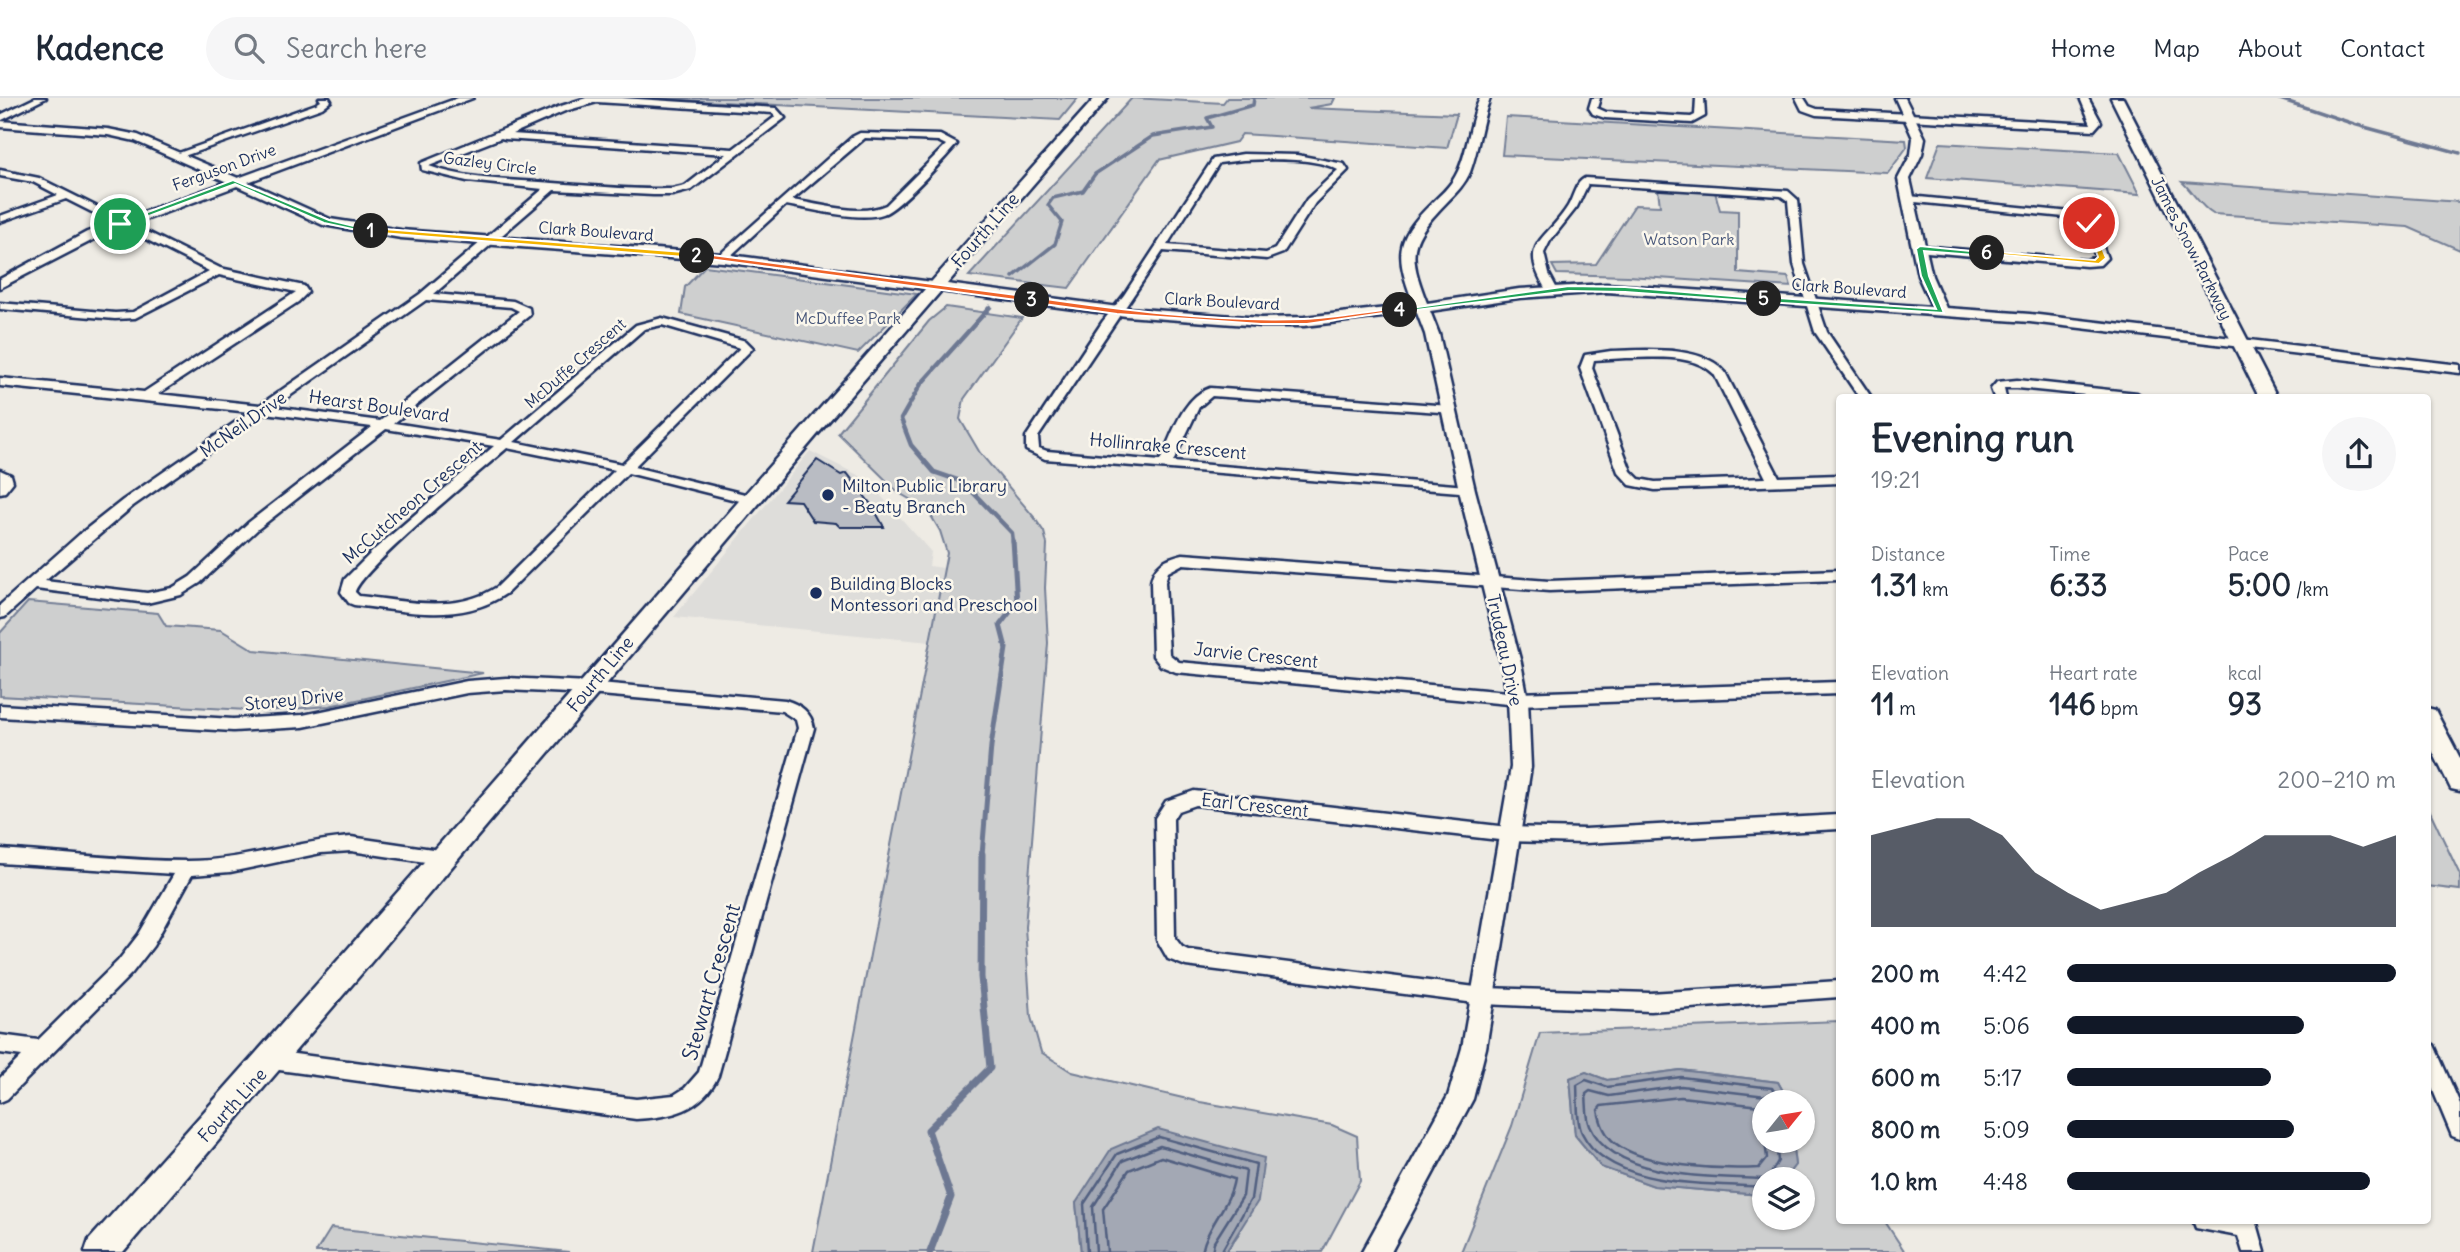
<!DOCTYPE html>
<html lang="en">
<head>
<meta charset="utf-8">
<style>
	:root { --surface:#fff; --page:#f6f6f7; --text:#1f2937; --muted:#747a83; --line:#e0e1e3; --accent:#111827 }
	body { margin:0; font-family:Delius,sans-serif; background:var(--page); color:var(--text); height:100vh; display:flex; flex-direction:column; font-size:26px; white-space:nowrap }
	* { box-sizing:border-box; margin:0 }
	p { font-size:23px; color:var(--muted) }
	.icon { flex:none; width:38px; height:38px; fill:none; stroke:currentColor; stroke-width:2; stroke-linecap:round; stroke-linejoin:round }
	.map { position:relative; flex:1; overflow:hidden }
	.panel { position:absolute; left:1836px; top:296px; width:595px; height:830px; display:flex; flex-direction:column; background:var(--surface); border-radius:7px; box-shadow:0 2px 5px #0004 }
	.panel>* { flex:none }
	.needle { width:46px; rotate:60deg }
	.tools { position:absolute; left:1752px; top:992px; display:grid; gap:14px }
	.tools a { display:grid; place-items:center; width:63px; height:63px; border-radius:50%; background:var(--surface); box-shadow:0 2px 5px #0004; font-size:35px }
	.pin { position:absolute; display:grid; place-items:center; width:60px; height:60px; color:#fff; margin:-30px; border:4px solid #fff; border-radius:50%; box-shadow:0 2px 7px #0007 }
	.km { position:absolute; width:35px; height:35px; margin:-18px; border-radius:50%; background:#222; color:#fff; font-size:19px; line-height:35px; text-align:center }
	.round { display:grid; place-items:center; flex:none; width:74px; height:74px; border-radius:37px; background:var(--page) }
	.head { display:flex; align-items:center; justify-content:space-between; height:119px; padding:0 35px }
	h1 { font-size:38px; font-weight:700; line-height:52px }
	.figures { display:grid; grid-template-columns:repeat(3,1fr); gap:10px; height:119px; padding:7px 35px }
	.figures div { display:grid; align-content:center }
	.figures b { font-size:30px; font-weight:700 }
	.figures small { font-size:19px; font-weight:400 }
	.figures p { font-size:19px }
	.chart { height:196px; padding:14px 35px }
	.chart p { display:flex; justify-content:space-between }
	.chart svg { width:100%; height:126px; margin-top:7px; fill:var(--accent); opacity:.7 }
	ul { padding:0 35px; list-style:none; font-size:23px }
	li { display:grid; grid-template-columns:112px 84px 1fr; align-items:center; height:52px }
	li i { height:18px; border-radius:9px; background:var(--accent) }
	header { display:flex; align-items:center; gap:42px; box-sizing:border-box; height:98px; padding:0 35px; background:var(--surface); border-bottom:2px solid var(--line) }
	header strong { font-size:33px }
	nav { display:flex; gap:38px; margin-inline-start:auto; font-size:24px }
	.search { width:490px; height:63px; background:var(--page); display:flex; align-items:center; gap:18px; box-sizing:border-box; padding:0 24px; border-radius:38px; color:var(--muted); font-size:26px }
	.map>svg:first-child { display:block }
</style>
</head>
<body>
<header>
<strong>Kadence</strong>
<div class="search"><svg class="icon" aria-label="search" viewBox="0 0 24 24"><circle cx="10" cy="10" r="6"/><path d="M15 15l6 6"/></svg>Search here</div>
<nav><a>Home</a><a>Map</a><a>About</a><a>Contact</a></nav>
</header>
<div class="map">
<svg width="2460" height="1154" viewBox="0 0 2460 1154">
	<rect width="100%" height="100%" fill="#eeebe4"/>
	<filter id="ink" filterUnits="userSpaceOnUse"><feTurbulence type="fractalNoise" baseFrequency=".0143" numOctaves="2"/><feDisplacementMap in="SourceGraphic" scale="14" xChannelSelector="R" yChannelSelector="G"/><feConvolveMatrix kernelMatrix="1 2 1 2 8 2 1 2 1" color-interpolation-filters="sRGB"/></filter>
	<g filter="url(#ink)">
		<path fill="#deddda" d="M810,353L866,381L931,454L929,468L944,470L930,544L674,519Z"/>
		<path fill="#cecfcf" stroke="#747f96" stroke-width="2" fill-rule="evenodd" d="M646,0H1078L1060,22Z
			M1132,0L1223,5L1227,0H1335L1332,6L1308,10L1457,16L1447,50L1242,36L1236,44L1159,62L1069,190L969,178Z
			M1506,19L1906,42L1907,49L1888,75L1502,57Z
			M1940,45L2119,55L2140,96L1927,80Z
			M2182,84L2460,104V152L2408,129L2213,116C2200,108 2193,94 2182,84Z
			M1658,91L1715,94L1720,112L1738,113V175L1788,179L1791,189L1628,178L1557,176L1552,167L1596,166L1635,107L1660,108Z
			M705,168L917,196L858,255L681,216L685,189Z
			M946,209L1022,220L964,301L960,321L980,355L1034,419L1044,434L1047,446L1045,490L1048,545L1025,829L1031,919L1041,954L1072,974L1200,1004L1332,1027L1357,1038L1360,1083L1322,1154H1226L1240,1134L1076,1105L1081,1154H813L947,455L940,433L927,411L899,395L838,335L929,223Z
			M28,504L158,515L166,528L221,532L254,552L483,575L329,608L264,613L0,598V535Z
			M2427,707L2460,777V792L2427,788Z
			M1839,923V1122H1884L1905,1154H1461L1512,1028L1540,935ZM1680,972L1778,984L1789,1004H1802V1043H1792L1795,1067L1784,1081L1802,1082V1120H1764V1095L1760,1097L1654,1088L1601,1069L1575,1037L1570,980L1586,974L1607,982Z
			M331,1130L569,1154H316Z"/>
		<path fill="#a3a8b4" stroke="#6d7892" stroke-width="2" d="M1680,972L1778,984L1789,1004H1764V1043H1792L1795,1067L1784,1081L1764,1082V1095L1760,1097L1654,1088L1601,1069L1575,1037L1570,980L1586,974L1607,982Z
			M1158,1031L1264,1060L1258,1103L1226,1154H1081L1076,1105L1111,1051Z"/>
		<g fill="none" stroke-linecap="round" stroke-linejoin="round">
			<path stroke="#515f80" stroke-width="2.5" d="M1771,1004L1766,998L1681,988L1609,998L1590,993L1586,996C1587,1006 1586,1019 1590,1028C1613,1082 1719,1079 1768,1081L1778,1063L1776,1043
				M1764,1013L1760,1008L1681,999L1601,1008L1598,1012C1600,1024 1605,1037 1615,1045C1646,1069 1721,1072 1759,1070L1767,1060L1765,1043
				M1764,1089C1711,1085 1609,1091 1582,1035C1576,1023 1578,1001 1577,987L1586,982L1607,989L1681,979L1772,990L1781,1004
				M1087,1154L1084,1106L1117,1056L1159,1039L1256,1066L1251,1101L1221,1154
				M1096,1154L1093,1109L1122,1063L1160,1048L1246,1073L1243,1098L1214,1144L1212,1154
				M1107,1154L1103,1111L1129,1072L1161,1059L1234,1081C1230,1108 1207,1127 1202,1154"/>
			<path stroke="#6d7892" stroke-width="3.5" d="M2277,0L2357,27L2460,55
				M1013,179L1055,146L1062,124L1048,107L1053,100L1083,93L1095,76L1153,38L1212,29L1207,20L1253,7L1254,0"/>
			<path stroke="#6d7892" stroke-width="4.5" d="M990,209L921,286L901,321L911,347L934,374L963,384L1012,435L1013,444"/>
			<path stroke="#6d7892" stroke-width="5" d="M982,757L991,648L1006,550L1000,527L1017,505L1013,442"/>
			<path stroke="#6d7892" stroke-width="7" d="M930,1154L951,1099L928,1032L990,970L981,879L982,756"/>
		</g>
		<path fill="#b9bcc3" stroke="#1b2f5e" stroke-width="2" d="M817,362L841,377L847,375L873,409L884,429H840L836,425L813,423L800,403L784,402Z"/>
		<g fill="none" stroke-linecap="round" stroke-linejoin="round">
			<defs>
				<path id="minor" d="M35,0H46L0,23V17Z
					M319,0H329L331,3L322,10L181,59L173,57L316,6L321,3Z
					M586,0H622L776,10L785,20L691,92L672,97H653L554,92L434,196L513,203L529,210L530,217L394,325L501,342L636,227L662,220L746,243L753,250L634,369L753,398L755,401L753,404L748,405L628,375L507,495C461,527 406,513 354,507L349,505L341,494L345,481L375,451L494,348L386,331L258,431L200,485L181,497L147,505L36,491L5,519L0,520V507L80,436L123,402L250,314L0,288V280L144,294L296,194L219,177L135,220L115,221L0,211V205L115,215L133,214L209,173L66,101L0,124V118L58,97L33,84L0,78V72L39,80L220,170L304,188L308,194L298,204L158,296L260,307L420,196L543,91L467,83L422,72L421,65L558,9ZM597,4L773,15L775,19L733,51L512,36L565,13ZM501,40L505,41L726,56L685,88L672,91C632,92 592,88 553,85C512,82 468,82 429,68ZM426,202L511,209L519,213L380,323L274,309ZM662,227L740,250L622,366L514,344L644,231ZM265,315L372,329L248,425L190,479L172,490L147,495L45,483L133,408ZM507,350L615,372L497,489C455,516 405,503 359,498L355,494C360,472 482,372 507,350Z
					M1592,0H1600L1597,10L1606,14L1691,19L1695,17L1696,0H1704L1705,18L1692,25L1605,20L1593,16L1589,10Z
					M1796,0H1804L1809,8L1817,11L2091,26L2080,0H2088L2101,24L2094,32L1816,17L1802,12Z
					M860,35L940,37L957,46C943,62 900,110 883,116C859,124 812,111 786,107L726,162H718V158L852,39ZM865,40L938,43L946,47L886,107C860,119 820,106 792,102Z
					M1243,56L1297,57L1344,66L1348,72L1315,105L1283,155L1267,161L1163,153L1038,339L1039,350L1047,353L1160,363C1172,338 1182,299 1210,290L1450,308L1454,309V315L1212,298L1199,309L1173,364L1467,388L1474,392L1472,395L1045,361L1026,352V339L1103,223L1124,197L1213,61ZM1243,62C1269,61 1316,59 1338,72L1307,101L1275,151L1266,155L1167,147L1219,65Z
					M1585,80L1788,93L1798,102L1804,166L1827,234L1871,299H1859L1815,234L1794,166L1788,103L1781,98L1588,86L1577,109L1550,143L1544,155L1549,176L1557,191L1547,193C1517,144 1545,145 1568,108C1574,98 1575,85 1585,80Z
					M1909,98L2081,115L2094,125L2107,160L2100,167L2086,168L1916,153L1915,151L1920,148L2086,162L2096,159L2084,127L2074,120L1905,103V99Z
					M1611,253C1644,252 1703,247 1725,274L1779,379L1839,377V385L1655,392L1630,387L1618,374L1580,270L1585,257ZM1626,260C1654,260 1693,255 1714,276L1766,380L1655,384L1639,381L1631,373L1592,270L1594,262Z
					M2017,282L2137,295L2143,299H2105L2017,290H2004L2006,299H1994L1991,291L1997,284Z
					M0,372L11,377L13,384L5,394L0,395Z
					M1183,456L1549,483L1839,472V482L1549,493L1183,466L1168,474L1165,484L1169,556L1179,564L1518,595L1839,584V596L1518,607L1176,574L1161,568L1153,558L1151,484C1154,466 1166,460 1183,456Z
					M506,580L589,584L785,602C801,607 811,614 814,630L718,978C702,1013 671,1019 636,1021L272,971L265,968L262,962L265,956L272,953L636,1001L674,997L685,990L699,974L798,630L796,622L782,613L589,596L506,592L467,595L303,629L233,633L0,619V607L233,621L303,617L467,583Z
					M1194,693L1508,729L1585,731L1839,717V731L1585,745L1508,743L1195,707L1178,713L1173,721L1175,840L1182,849L1188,852L1483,890L1650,895L1839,883V899L1650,913L1483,906L1186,868L1168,861L1157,842L1155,720L1166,703Z
					M351,739L446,753L452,755L455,760L452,765L446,767L351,753L321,755L230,774L192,777L153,848L132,875L7,1001L0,1004V980L22,958L0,955V937L38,942L118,863L139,836L174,776L0,765V751C62,755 125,763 187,763C243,763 296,743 351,739Z
					M2427,944L2434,947L2460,1006V1041L2452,1038L2427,978Z
					M2193,1122H2256L2265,1154H2243L2238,1138L2196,1130Z"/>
				<path id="tertiary" d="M458,0H473L248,84L330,121L401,132L723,156L1126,210L1261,220L1304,219L1414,207C1396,159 1393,143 1431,106C1440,97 1450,89 1456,77C1468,56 1469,24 1480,0H1490C1481,24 1479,50 1470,74C1465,86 1456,95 1447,104C1409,143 1407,154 1427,205L1519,191L1606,186L1932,209L1918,178L1898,81L1911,56L1913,40L1895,0H1905L1925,40L1922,56L1910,81L1932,178L1946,210L2030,216L2460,267V275L2030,224L1606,194L1519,200L1430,213L1439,236L1475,392L1521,565L1528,601L1531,669L1486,950L1473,1001L1391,1154H1362L1448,998L1462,950L1511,669L1508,601L1501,565L1459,392L1425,236L1417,215L1304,228H1261L1126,218L723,164L401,140L323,127L237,88L97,140L0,190V181L87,134L227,84L135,43L108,37L0,29V23L108,31L138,37L238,80Z"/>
				<path id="secondary" d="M1095,0H1108L856,291L362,875L123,1154H85L89,1142C429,765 756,377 1095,0Z
					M2111,0H2123L2277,299H2259Z
					M2427,610L2435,612L2460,660V693L2451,691L2427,642Z"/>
			</defs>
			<use href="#minor" stroke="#1b2f5e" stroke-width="5"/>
			<use href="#tertiary" stroke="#1b2f5e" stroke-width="5"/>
			<use href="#secondary" stroke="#1b2f5e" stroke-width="5"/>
			<use href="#minor" fill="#fbf7ec" fill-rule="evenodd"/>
			<use href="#tertiary" fill="#fbf7ec" fill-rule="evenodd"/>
			<use href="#secondary" fill="#fbf7ec" fill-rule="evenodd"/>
		</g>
	</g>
	<path fill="#22a559" stroke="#fff" stroke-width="2" d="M233,82L329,122L375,133L371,135L324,125L235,86L122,128L116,126Z"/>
	<path fill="#f5b400" stroke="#fff" stroke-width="2" d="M371,130L697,155L701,158L697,160L368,134Z"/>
	<path fill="#f0652b" stroke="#fff" stroke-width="2" d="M697,155L1032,199L1036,202L1032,204L694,159Z"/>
	<path fill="#f0652b" stroke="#fff" stroke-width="2" d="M1032,199C1121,212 1214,224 1304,221C1336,220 1368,213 1400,210L1404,212L1307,226H1261L1117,216L1029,204Z"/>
	<path fill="#22a559" stroke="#fff" stroke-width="2" d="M1569,188L1625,189L1768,201L1764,204L1625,194L1569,193L1400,214L1396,212Z"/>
	<path fill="#22a559" stroke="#fff" stroke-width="2" d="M1920,148L1991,155L1987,158L1924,153L1929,178L1944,215L1764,204L1760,201L1764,199L1936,211L1921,178L1916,151Z"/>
	<path fill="#f5b400" stroke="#fff" stroke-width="2" d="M2086,123L2092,125L2106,160L2099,166L1983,155L1987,153L2095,162L2098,159Z"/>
	<g fill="#1b2f5e" stroke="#fbf7ec" stroke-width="2.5">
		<circle cx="828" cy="397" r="7"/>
		<circle cx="816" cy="495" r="7"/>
	</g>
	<g text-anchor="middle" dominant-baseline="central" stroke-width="5" stroke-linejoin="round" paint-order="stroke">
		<g font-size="16" fill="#1b2f5e" stroke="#fbf7ec">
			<text transform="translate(490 65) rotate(7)">Gazley Circle</text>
			<text transform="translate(224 69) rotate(-20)">Ferguson Drive</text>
			<text transform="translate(596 133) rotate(4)">Clark Boulevard</text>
			<text transform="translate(2192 150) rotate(63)">James Snow Parkway</text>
			<text transform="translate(1849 190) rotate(4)">Clark Boulevard</text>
			<text transform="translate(1222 203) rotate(3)">Clark Boulevard</text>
			<text transform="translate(575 265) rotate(-41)">McDuffe Crescent</text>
		</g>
		<g font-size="16" fill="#48577a" stroke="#fbf7ec">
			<text x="1689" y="141">Watson Park</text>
			<text x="848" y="220">McDuffee Park</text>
		</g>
		<g font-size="18" fill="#1b2f5e" stroke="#fbf7ec">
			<text transform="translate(985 132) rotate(-49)">Fourth Line</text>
			<text transform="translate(379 308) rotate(8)">Hearst Boulevard</text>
			<text transform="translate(243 326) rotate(-35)">McNeil Drive</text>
			<text transform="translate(1168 348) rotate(5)">Hollinrake Crescent</text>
			<text transform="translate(412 404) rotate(-41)">McCutcheon Crescent</text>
			<text transform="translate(1505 552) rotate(78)">Trudeau Drive</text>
			<text transform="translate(1256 557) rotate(6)">Jarvie Crescent</text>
			<text transform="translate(600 576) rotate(-50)">Fourth Line</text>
			<text transform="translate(294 601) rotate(-6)">Storey Drive</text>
			<text transform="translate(1255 707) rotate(6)">Earl Crescent</text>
			<text transform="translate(232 1007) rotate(-48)">Fourth Line</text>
		</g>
		<g font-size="18" fill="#1b2f5e" stroke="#fbf7ec" text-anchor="start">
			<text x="842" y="387">Milton Public Library<tspan x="842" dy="21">- Beaty Branch</tspan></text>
			<text x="830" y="485">Building Blocks<tspan x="830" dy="21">Montessori and Preschool</tspan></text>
		</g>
		<g font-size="21" fill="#1b2f5e" stroke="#fbf7ec">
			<text transform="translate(711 884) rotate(-74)">Stewart Crescent</text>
		</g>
	</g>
</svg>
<div class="tools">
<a><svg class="needle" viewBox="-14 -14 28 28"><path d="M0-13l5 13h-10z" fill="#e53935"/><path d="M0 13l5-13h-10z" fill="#747a83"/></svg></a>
<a><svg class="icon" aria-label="layers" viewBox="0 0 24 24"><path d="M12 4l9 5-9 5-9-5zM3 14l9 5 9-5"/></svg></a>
</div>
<div class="pin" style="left:120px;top:126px;background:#1e9e55"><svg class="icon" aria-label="arrive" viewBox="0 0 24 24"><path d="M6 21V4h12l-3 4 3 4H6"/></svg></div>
<div class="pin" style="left:2089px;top:125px;background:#d93025"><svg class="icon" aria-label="check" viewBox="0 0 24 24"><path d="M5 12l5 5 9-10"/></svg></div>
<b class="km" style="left:371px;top:133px">1</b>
<b class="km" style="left:697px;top:158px">2</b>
<b class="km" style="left:1032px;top:202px">3</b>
<b class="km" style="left:1400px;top:212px">4</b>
<b class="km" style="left:1764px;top:201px">5</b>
<b class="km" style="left:1987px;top:155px">6</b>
<section class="panel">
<div class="head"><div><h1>Evening run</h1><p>19:21</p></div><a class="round"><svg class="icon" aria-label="share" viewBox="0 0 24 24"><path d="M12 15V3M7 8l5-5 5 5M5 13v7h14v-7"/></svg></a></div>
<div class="figures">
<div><p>Distance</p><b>1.31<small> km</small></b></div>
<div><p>Time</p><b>6:33</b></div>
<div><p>Pace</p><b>5:00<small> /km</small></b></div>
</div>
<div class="figures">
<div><p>Elevation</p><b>11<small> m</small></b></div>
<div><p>Heart rate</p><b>146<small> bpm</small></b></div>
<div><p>kcal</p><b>93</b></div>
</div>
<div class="chart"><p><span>Elevation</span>200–210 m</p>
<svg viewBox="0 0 160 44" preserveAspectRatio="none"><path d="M0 44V12L10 9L20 6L30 6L40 12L50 25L60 32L70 38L80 35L90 32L100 25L110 19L120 12L130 12L140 12L150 16L160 12V44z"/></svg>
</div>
<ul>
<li><b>200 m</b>4:42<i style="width:100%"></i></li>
<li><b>400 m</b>5:06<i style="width:72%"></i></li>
<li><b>600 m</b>5:17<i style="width:62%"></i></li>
<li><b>800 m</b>5:09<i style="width:69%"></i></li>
<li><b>1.0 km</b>4:48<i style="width:92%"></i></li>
</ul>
</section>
</div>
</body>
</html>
